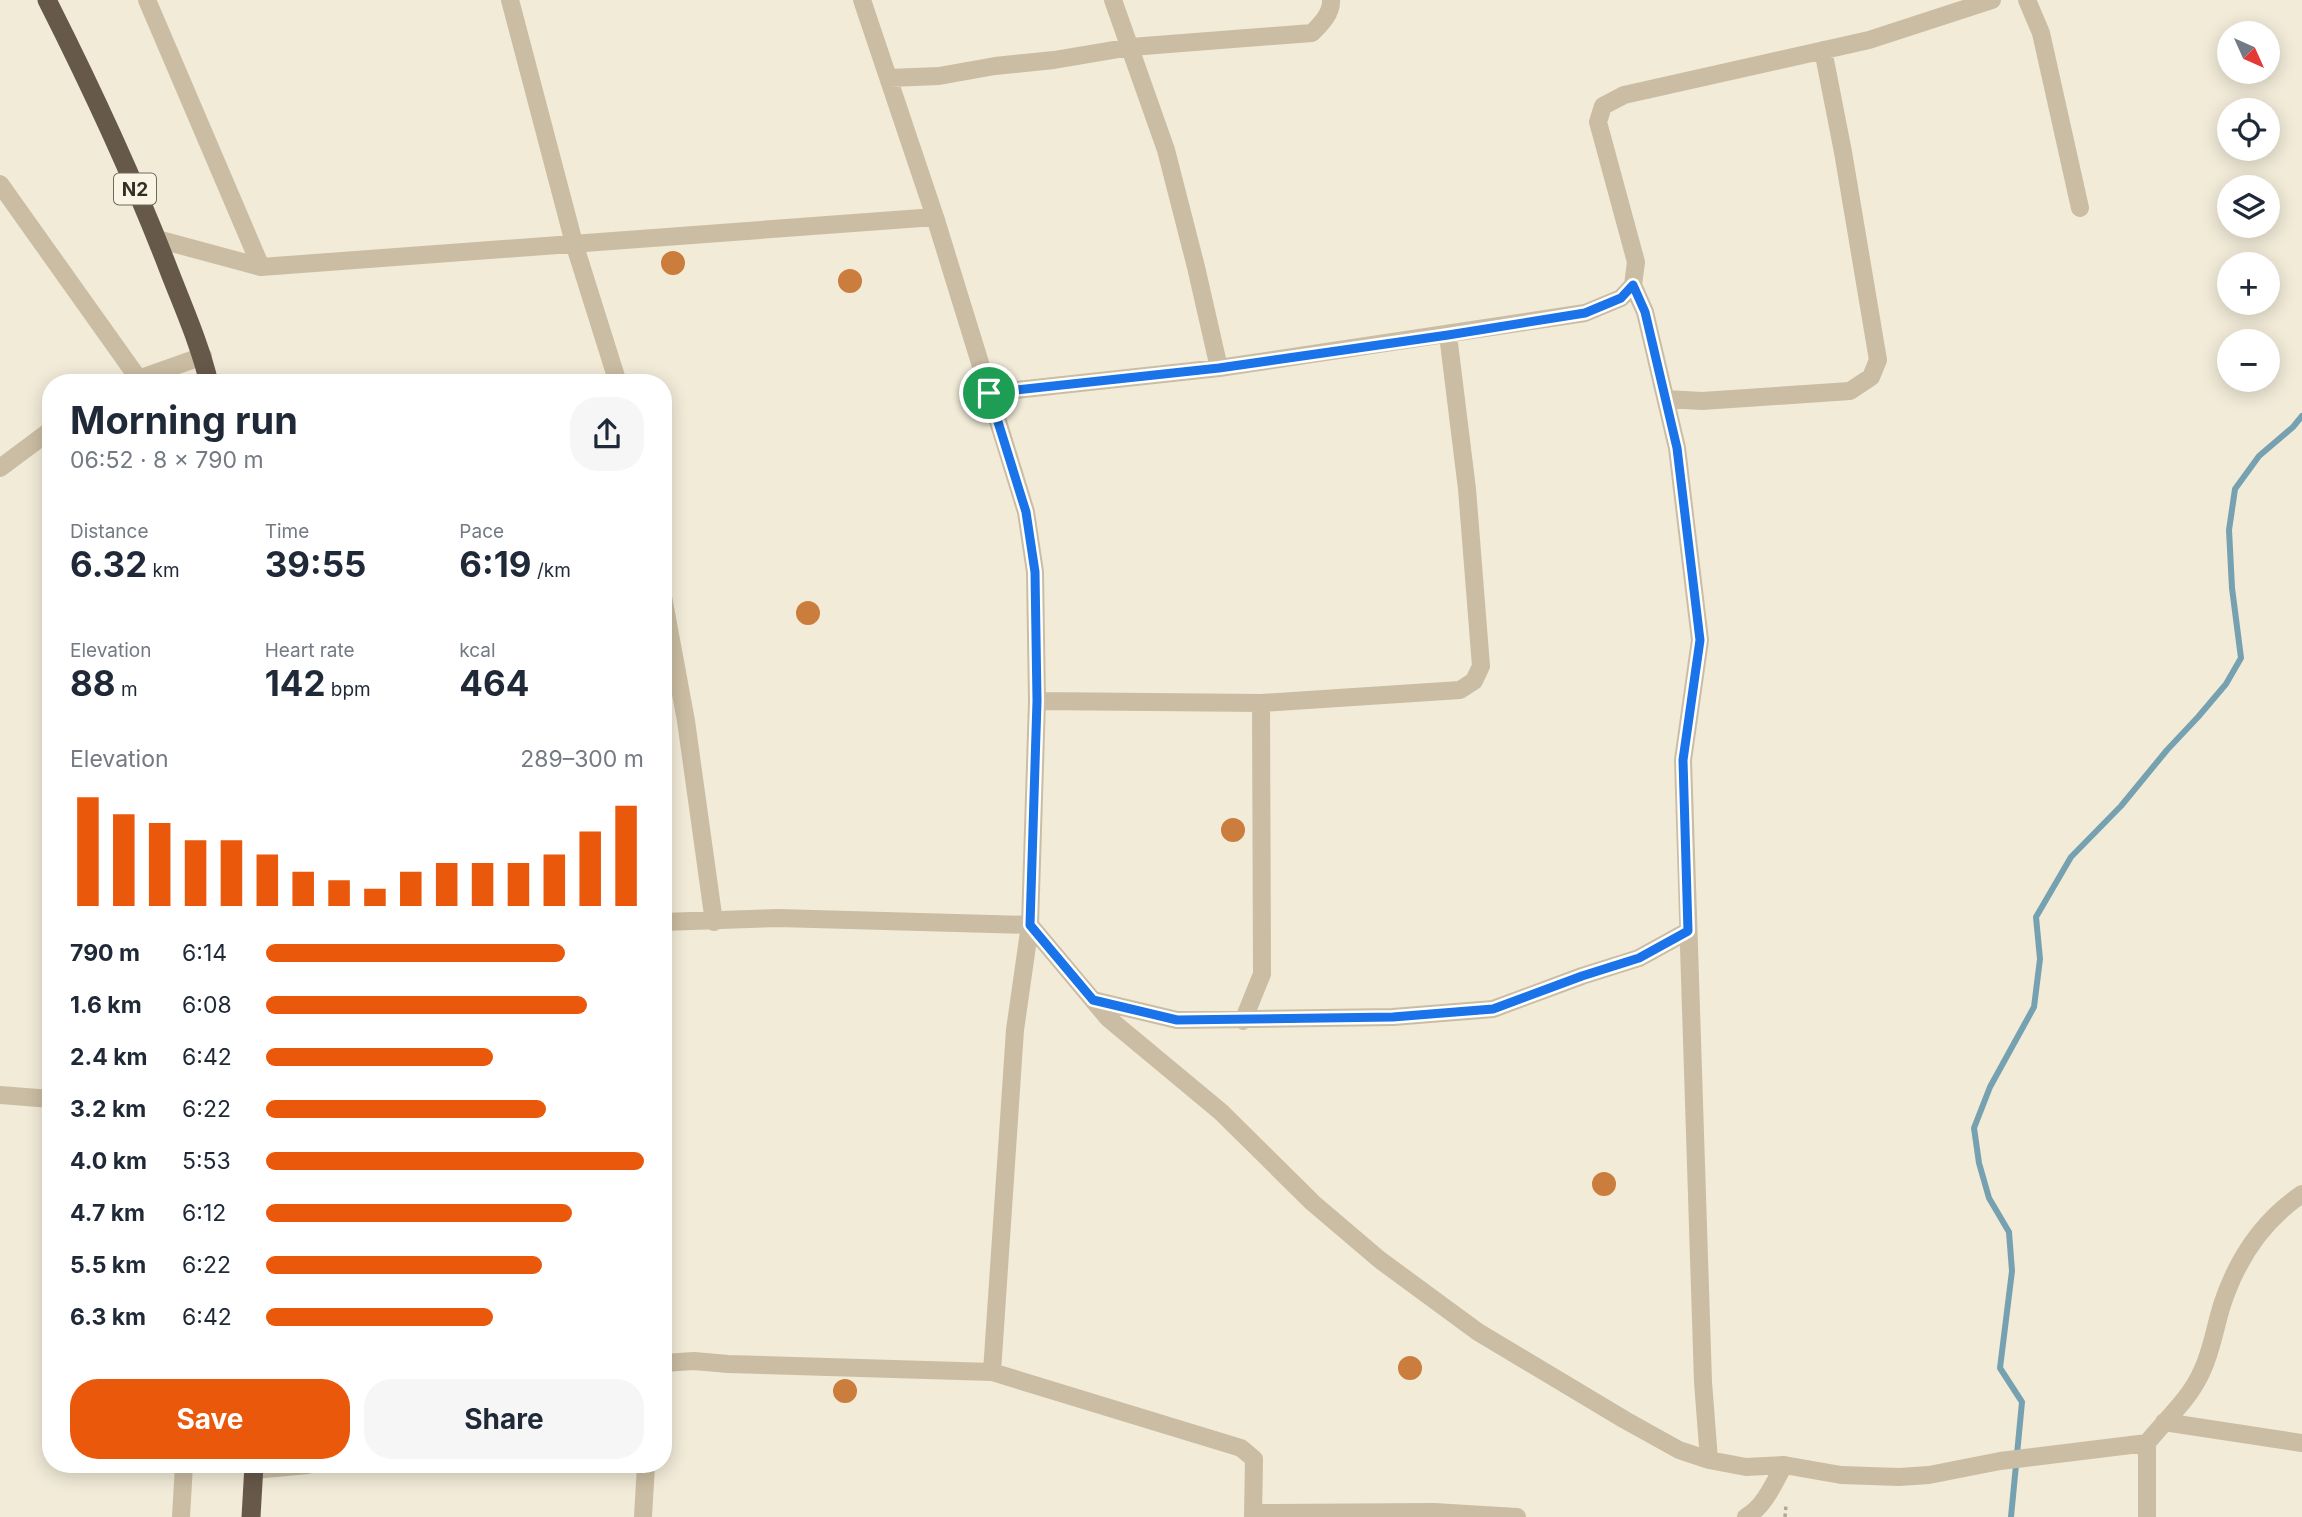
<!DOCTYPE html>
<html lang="en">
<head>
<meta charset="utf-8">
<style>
	:root { --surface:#fff; --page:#f6f6f7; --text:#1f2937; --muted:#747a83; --accent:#ea580c }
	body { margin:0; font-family:Inter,sans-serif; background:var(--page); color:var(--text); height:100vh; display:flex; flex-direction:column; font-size:26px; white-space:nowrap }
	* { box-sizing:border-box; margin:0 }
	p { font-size:23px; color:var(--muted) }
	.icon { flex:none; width:38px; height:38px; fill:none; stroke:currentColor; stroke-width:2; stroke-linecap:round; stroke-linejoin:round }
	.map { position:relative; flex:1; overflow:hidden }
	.drawer { position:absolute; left:42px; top:374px; width:630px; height:1099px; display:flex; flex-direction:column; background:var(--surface); border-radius:28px; box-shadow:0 4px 18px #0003 }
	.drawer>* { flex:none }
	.needle { width:46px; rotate:135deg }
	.tools { position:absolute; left:2217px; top:21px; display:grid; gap:14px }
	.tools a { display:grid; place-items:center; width:63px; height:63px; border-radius:50%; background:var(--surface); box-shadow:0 4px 18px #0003; font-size:35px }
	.pin { position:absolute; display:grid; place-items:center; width:60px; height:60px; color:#fff; margin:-30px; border:4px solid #fff; border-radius:50%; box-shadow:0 2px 7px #0007 }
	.round { display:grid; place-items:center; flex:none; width:74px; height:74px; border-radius:28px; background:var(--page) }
	.headline { display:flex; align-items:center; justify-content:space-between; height:119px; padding:0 28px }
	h1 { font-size:38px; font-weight:700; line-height:52px }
	.metrics { display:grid; grid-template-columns:repeat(3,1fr); gap:10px; height:119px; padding:7px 28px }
	.metrics div { display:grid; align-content:center }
	.metrics b { font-size:35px; font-weight:700 }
	.metrics small { font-size:19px; font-weight:400 }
	.metrics p { font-size:19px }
	.chart { height:196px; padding:14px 28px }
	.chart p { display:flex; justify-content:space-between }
	.chart svg { width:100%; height:126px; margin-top:7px; stroke:var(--accent); stroke-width:6 }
	.cta { display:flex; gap:14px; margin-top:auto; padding:14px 28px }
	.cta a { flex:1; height:80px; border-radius:28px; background:var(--accent); color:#fff; font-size:28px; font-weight:700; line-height:80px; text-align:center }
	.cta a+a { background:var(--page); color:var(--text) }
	ul { padding:0 28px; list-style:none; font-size:23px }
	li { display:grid; grid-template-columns:112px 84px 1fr; align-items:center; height:52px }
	li i { height:18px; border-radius:9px; background:var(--accent) }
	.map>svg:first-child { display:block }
</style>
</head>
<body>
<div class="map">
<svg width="2302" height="1517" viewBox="0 0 2302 1517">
	<rect width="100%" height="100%" fill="#f2ebd8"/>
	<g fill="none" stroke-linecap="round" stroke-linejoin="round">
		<path stroke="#76a1b0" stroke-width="6" d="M2011,1517L2022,1402L2000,1368L2012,1271L2009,1232L1989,1198L1979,1163L1974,1128L1990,1087L2034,1007L2040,959L2036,917L2071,857L2121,806L2167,750L2198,717L2226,684L2241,658L2232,588L2229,530L2235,489L2259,456L2293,427L2302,416"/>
	</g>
	<path fill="#cb7d3d" d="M661 263a12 12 0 1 1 24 0a12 12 0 1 1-24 0Z
		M838 281a12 12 0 1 1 24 0a12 12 0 1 1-24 0Z
		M796 613a12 12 0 1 1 24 0a12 12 0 1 1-24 0Z
		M1221 830a12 12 0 1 1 24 0a12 12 0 1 1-24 0Z
		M1592 1184a12 12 0 1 1 24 0a12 12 0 1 1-24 0Z
		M1398 1368a12 12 0 1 1 24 0a12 12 0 1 1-24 0Z
		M833 1391a12 12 0 1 1 24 0a12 12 0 1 1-24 0Z"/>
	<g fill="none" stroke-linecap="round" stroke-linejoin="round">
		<path stroke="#b6a88e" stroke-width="3.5" stroke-dasharray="3.5 3.5" stroke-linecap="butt" d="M1785,1517L1786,1505"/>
		<path stroke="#cabda3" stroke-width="18" d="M147,0L261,267
			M510,0L574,243L618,383
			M1113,0L1166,150L1196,267L1219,368
			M2027,0L2041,33L2080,208
			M889,78L939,76L995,66L1054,60L1131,47L1312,33C1321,24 1332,13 1331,0
			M0,184L138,378V383
			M157,239L261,267L935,217
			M1633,285L1645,312L1677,448L1700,640L1683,760L1703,1382L1709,1460
			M127,383L203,356
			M989,393L1219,368L1585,313L1621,298L1633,285L1636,262L1598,122L1603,106L1624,95L1869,40L1992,0
			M1666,399L1702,401L1850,391L1871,377L1878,360L1843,152L1823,50
			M0,468L51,430
			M663,597L686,721L714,922
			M1037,701L1261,703L1460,690L1474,681L1481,666L1467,489L1448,335
			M663,922L778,918L1030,925L1108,1018L1221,1112L1313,1203L1380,1260L1478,1332L1625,1420L1679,1450L1709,1460L1746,1467L1784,1465L1841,1475L1899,1477L1929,1475L2000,1461L2147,1443C2165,1420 2190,1399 2202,1371C2212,1350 2215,1327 2222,1305C2237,1259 2262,1221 2302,1194
			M1093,1000L1177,1020L1393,1017L1493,1009L1582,976L1639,958L1688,931
			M1243,1021L1262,974L1261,703
			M0,1095L51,1099
			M663,1363L694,1361L728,1364L992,1372L1015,1030L1030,925L1037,701L1035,572L1026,512L935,217L862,0
			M992,1372L1241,1448L1254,1459L1253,1517
			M2164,1422L2302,1443
			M254,1470L308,1465
			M1253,1513L1434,1512L1517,1517
			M181,1517L184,1465
			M643,1517L646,1465
			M1746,1517C1765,1506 1774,1483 1784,1465
			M2147,1517V1443"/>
		<path stroke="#675949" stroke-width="19" d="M47,0C92,89 134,179 170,273C184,309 200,345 209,383
			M251,1517L254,1465"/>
	</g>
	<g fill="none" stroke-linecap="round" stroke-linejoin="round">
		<defs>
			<path id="route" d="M1633,285L1645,312L1677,448L1700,640L1683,760L1688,931L1639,958L1582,976L1493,1009L1393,1017L1177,1020L1093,1000L1030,925L1037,701L1035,572L1026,512L989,393L1219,368L1448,335L1585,313L1621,298Z"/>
		</defs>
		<use href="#route" stroke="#fff" stroke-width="14"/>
		<use href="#route" stroke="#1a73e8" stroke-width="9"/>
	</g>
	<g text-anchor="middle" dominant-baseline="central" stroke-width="5" stroke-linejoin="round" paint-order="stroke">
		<rect fill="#faf4e4" stroke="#70695f" stroke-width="2" x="114" y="173.5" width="42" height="31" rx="5"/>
		<g font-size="19" font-weight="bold" fill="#352e26">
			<text x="135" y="189">N2</text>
		</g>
	</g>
</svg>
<div class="tools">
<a><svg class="needle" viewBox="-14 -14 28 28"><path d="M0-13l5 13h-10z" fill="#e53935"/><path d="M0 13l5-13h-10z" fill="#747a83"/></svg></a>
<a><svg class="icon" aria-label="locate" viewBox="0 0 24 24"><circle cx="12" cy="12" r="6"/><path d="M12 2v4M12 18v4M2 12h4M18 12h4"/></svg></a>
<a><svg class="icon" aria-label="layers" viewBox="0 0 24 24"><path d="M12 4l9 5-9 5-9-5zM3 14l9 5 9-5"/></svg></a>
<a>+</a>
<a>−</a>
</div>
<div class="pin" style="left:989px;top:393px;background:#1e9e55"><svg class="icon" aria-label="arrive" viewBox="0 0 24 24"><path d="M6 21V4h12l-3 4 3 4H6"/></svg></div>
<section class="drawer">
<div class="headline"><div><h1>Morning run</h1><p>06:52 · 8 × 790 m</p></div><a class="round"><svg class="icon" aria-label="share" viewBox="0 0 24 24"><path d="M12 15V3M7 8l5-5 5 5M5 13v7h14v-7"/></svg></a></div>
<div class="metrics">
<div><p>Distance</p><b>6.32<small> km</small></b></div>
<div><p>Time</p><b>39:55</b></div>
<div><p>Pace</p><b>6:19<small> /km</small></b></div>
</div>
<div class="metrics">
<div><p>Elevation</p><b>88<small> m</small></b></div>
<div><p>Heart rate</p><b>142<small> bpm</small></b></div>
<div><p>kcal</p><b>464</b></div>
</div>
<div class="chart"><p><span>Elevation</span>289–300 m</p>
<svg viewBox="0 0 160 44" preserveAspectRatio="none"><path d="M5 44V6M15 44V12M25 44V15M35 44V21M45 44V21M55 44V26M65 44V32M75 44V35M85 44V38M95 44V32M105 44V29M115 44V29M125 44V29M135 44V26M145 44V18M155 44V9"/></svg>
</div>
<ul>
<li><b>790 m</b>6:14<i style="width:79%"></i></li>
<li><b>1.6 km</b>6:08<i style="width:85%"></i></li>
<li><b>2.4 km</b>6:42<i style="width:60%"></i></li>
<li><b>3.2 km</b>6:22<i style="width:74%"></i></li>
<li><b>4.0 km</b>5:53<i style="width:100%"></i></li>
<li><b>4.7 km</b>6:12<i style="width:81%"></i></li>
<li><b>5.5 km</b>6:22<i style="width:73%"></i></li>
<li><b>6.3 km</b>6:42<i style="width:60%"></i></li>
</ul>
<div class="cta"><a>Save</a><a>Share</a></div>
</section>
</div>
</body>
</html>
